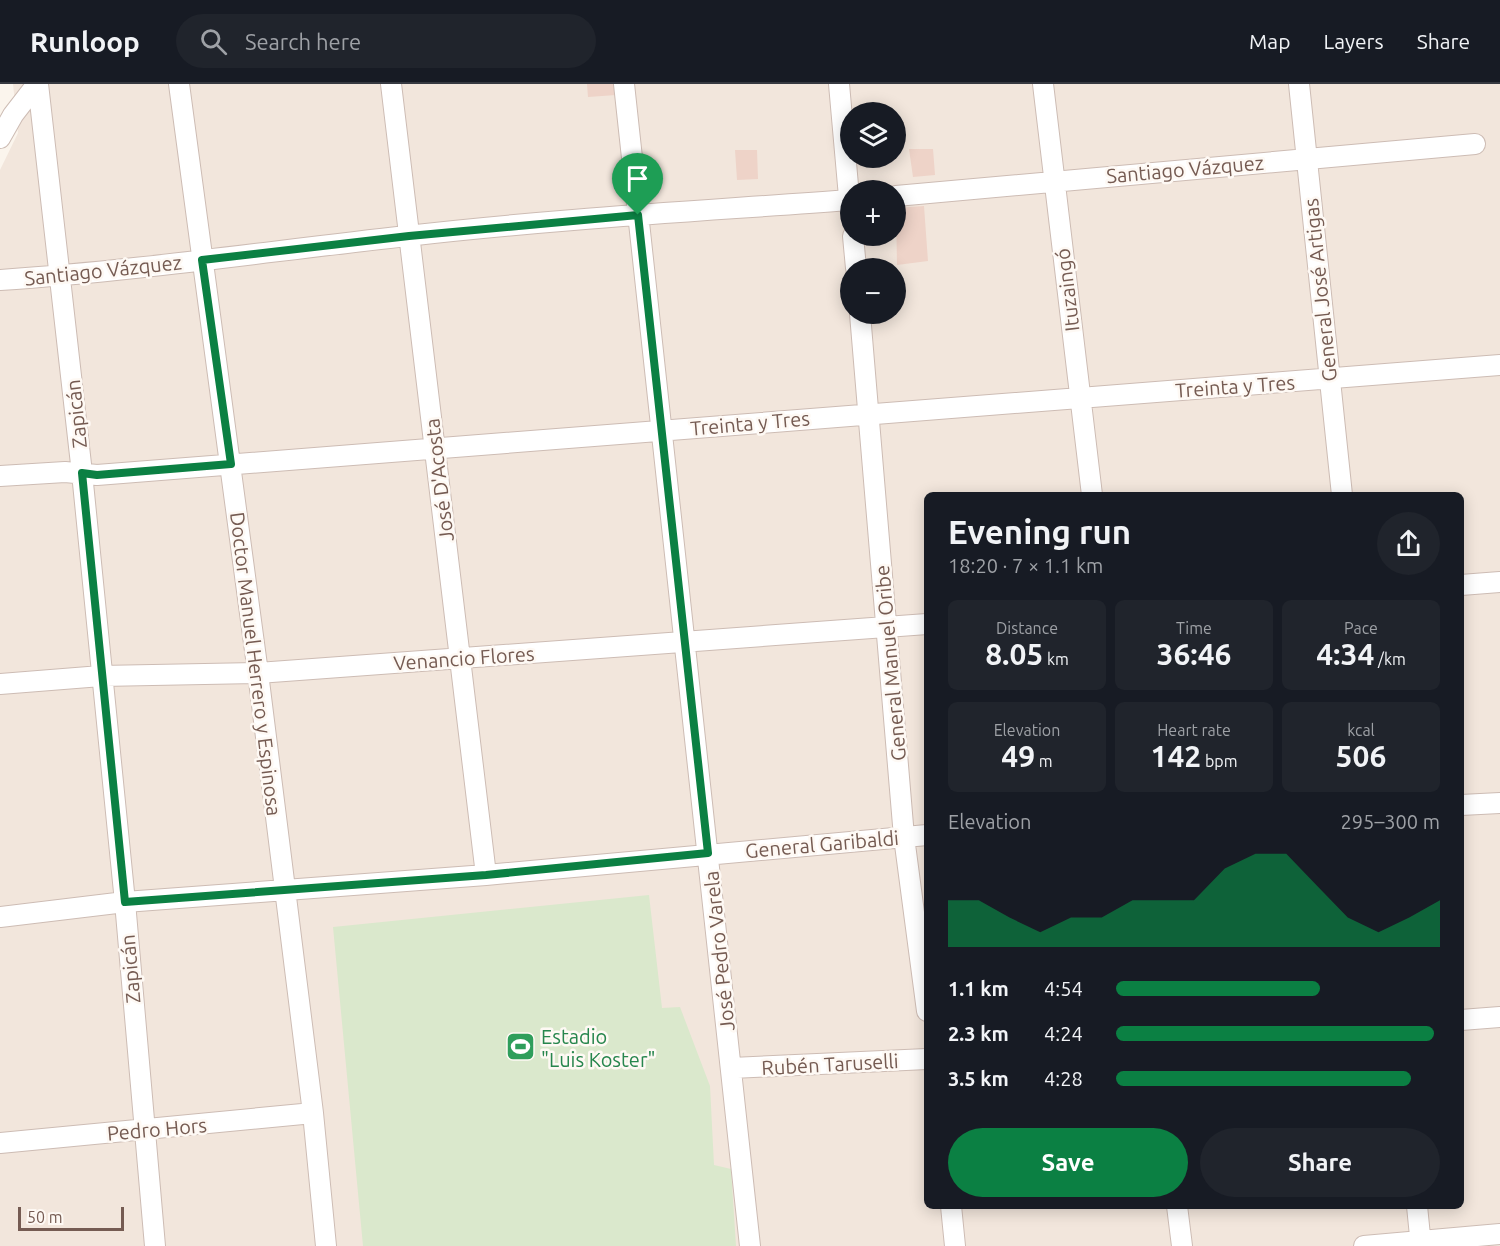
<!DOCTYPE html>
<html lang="en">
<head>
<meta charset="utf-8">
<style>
	:root { --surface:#171b24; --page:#20242c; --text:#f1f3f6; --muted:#9ea1a6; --line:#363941; --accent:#0b8043 }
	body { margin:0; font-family:Ubuntu,sans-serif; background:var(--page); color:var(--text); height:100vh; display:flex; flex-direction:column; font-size:22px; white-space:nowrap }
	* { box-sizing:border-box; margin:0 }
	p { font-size:20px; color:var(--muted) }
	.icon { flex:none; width:33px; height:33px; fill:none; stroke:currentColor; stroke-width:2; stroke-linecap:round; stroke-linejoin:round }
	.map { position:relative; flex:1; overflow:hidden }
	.sheet { position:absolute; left:924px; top:408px; width:540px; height:717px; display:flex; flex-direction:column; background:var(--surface); border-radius:9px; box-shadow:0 3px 15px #0003 }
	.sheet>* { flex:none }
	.controls { position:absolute; left:840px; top:18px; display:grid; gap:12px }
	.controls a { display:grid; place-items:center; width:66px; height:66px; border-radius:50%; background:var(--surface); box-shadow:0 3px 15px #0003; font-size:30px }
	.scale { position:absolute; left:18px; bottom:15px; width:106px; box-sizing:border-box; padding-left:6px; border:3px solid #755b52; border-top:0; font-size:16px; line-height:21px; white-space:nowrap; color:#755b52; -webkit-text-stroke:4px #fef9f4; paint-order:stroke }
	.pin { position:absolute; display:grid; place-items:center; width:51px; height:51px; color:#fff; margin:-62px -26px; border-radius:50% 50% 50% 0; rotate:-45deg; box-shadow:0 0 6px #0007 }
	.pin .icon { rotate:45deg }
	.round { display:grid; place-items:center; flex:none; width:63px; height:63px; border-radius:32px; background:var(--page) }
	.headline { display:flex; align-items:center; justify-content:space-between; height:102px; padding:0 24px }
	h1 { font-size:33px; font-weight:600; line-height:45px }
	.figures { display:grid; grid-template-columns:repeat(3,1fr); gap:9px; height:102px; padding:6px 24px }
	.figures div { display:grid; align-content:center; border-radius:9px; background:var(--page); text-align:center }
	.figures b { font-size:30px; font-weight:600 }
	.figures small { font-size:16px; font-weight:400 }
	.figures p { font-size:16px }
	.chart { height:168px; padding:12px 24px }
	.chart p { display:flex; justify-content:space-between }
	.chart svg { width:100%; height:108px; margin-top:6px; fill:var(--accent); opacity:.7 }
	.cta { display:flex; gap:12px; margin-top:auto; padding:12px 24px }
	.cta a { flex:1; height:69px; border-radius:36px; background:var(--accent); color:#fff; font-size:24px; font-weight:600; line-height:69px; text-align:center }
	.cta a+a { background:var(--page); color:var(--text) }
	ul { padding:0 24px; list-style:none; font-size:20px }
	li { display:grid; grid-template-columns:96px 72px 1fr; align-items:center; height:45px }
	li i { height:15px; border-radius:8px; background:var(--accent) }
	header { display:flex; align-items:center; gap:36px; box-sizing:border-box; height:84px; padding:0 30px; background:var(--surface); border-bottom:2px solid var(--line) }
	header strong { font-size:28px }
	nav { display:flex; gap:33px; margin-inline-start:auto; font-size:21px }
	.search { width:420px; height:54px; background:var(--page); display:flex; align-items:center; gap:15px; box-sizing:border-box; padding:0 21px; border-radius:33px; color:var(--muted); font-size:22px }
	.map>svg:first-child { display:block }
</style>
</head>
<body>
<header>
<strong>Runloop</strong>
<div class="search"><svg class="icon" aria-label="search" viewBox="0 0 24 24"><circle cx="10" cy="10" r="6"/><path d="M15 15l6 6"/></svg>Search here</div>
<nav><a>Map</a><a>Layers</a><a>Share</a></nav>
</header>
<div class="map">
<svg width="1500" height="1162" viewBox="0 0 1500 1162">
	<rect width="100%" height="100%" fill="#fbf5ed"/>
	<path fill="#f2e6dc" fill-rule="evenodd" d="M13,0H1500V1162H0V86L18,49ZM850,28H896V74H850ZM850,106H896V152H850ZM850,184H896V230H850ZM927,411H1461V1122H927Z"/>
	<path fill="#dae8cc" d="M649,811L662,924L680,923L710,1002L714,1081L731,1085L736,1162H363L333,843Z"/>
	<path fill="#eed3c8" d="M587,0H614L616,11L588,13Z
		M909,65H933L935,91L913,93Z
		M735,66H757L758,95L737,96Z
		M924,122L928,177L897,181L896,124Z"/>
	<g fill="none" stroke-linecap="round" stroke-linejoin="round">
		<defs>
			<path id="minor" d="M38,0L82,389L125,818L155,1162
				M179,0L258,589L313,1029L326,1162
				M391,0L486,791
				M624,0L750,1162
				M839,0L850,124
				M1043,0L1092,411
				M1299,0L1342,411
				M0,54L13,31L37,0
				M896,112L1475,60
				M853,152L856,184
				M0,196C136,187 271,167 407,152C554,135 702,127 850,116
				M860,230L904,753L927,927
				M0,392L65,388L97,391L1500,281
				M1461,501L1500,498
				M0,600L101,592L258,589L927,540
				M1461,721L1500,719
				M0,833L125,818L486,791L927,751
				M1461,936L1500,933
				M732,984L927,975
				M0,1059L313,1029
				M951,1122L955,1162
				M1177,1122L1182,1162
				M1417,1122L1421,1162
				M1364,1162L1500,1150"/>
		</defs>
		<use href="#minor" stroke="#cdbcb4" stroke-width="22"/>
		<use href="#minor" stroke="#fff" stroke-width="20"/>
	</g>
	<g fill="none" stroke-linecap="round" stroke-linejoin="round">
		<defs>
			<path id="route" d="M638,131L708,769L486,791L125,818L82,389L97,391L231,380L202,176L409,152Z"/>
		</defs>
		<use href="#route" stroke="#fff" stroke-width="12"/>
		<use href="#route" stroke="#0b8043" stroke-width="8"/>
	</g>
	<defs>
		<symbol id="stadium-square" viewBox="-11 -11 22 22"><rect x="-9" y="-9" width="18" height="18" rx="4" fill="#2e9e5b" stroke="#fef9f4"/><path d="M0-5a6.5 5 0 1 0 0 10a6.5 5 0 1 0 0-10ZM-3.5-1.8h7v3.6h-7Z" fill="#fff"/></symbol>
	</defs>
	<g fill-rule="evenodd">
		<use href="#stadium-square" x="504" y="946" width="33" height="33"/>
	</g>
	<g text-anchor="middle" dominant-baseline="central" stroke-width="5" stroke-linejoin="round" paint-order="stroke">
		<g font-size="20" fill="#755b52" stroke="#fef9f4">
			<text transform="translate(1185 85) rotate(-5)">Santiago Vázquez</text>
			<text transform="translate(103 186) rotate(-6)">Santiago Vázquez</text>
			<text transform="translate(1067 206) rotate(-97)">Ituzaingó</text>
			<text transform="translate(1320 206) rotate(-96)">General José Artigas</text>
			<text transform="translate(1235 302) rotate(-4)">Treinta y Tres</text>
			<text transform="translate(76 330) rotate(-96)">Zapicán</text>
			<text transform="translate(750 339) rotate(-5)">Treinta y Tres</text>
			<text transform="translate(439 396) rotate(-97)">José D'Acosta</text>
			<text transform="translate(464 574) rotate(-4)">Venancio Flores</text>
			<text transform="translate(890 579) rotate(-95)">General Manuel Oribe</text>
			<text transform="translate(256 580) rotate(83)">Doctor Manuel Herrero y Espinosa</text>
			<text transform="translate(822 760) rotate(-5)">General Garibaldi</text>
			<text transform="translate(719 867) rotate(-96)">José Pedro Varela</text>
			<text transform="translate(130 885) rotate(-95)">Zapicán</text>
			<text transform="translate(830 980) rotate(-3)">Rubén Taruselli</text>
			<text transform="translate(157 1045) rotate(-5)">Pedro Hors</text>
		</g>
		<g font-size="20" fill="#27864d" stroke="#fef9f4" text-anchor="start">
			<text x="541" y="952">Estadio<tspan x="541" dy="23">"Luis Koster"</tspan></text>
		</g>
	</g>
</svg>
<div class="controls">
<a><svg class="icon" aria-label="layers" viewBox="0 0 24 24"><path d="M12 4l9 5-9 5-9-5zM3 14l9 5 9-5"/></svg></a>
<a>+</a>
<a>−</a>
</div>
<div class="scale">50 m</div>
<div class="pin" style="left:638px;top:131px;background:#1e9e55"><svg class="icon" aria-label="arrive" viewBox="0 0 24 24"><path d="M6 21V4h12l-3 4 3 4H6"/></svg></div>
<section class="sheet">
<div class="headline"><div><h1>Evening run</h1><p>18:20 · 7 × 1.1 km</p></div><a class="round"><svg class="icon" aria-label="share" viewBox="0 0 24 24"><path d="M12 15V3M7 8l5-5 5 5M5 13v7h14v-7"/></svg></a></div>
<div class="figures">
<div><p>Distance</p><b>8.05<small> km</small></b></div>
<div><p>Time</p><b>36:46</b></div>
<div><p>Pace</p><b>4:34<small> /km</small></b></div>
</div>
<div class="figures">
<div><p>Elevation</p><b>49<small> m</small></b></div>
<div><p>Heart rate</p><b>142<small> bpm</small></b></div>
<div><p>kcal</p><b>506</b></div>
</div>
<div class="chart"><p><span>Elevation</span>295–300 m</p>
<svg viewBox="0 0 160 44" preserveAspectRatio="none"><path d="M0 44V25L10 25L20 32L30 38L40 32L50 32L60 25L70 25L80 25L90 12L100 6L110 6L120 19L130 32L140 38L150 32L160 25V44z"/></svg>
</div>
<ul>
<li><b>1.1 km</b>4:54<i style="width:63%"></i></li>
<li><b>2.3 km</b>4:24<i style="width:98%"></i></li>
<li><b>3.5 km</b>4:28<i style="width:91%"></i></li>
</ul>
<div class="cta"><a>Save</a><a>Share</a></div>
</section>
</div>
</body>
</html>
